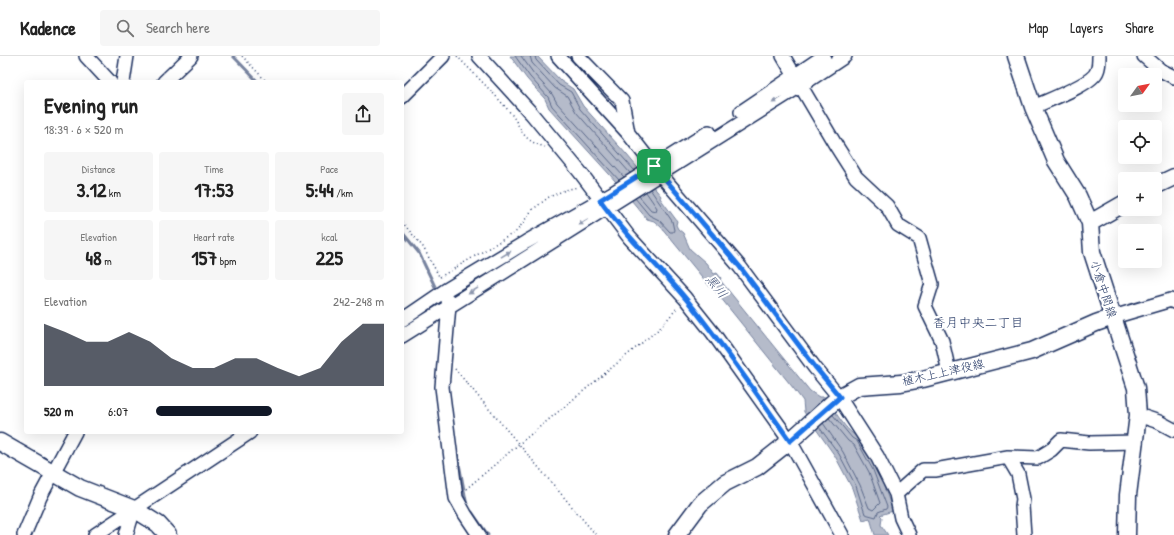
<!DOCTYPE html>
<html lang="en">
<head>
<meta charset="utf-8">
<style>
	:root { --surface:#fff; --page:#f6f6f6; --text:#222; --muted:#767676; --line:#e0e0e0; --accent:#111827 }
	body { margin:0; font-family:"Patrick Hand","Klee One",sans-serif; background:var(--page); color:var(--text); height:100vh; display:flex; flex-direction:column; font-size:15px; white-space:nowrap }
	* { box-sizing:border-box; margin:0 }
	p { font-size:13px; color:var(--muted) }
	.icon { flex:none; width:22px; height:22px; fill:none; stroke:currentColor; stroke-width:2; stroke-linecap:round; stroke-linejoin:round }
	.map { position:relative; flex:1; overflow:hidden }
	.side { position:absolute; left:24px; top:24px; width:380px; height:354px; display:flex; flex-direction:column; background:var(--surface); border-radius:4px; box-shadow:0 4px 16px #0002 }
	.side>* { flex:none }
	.needle { width:26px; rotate:57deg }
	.buttons { position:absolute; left:1118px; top:12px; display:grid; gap:8px }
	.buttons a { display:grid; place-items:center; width:44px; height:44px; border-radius:4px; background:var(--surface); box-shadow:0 4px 16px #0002; font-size:20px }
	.pin { position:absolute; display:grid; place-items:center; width:34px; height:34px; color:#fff; margin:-17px; border-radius:8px; box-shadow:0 2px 6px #0006 }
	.round { display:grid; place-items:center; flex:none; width:42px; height:42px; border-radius:4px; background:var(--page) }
	.summary { display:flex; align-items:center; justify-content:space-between; height:68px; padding:0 20px }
	h1 { font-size:22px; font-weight:700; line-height:30px }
	.figures { display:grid; grid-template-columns:repeat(3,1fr); gap:6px; height:68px; padding:4px 20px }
	.figures div { display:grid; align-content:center; border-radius:4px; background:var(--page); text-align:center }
	.figures b { font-size:20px; font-weight:700 }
	.figures small { font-size:11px; font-weight:400 }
	.figures p { font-size:11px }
	.chart { height:112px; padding:8px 20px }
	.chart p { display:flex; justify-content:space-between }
	.chart svg { width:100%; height:72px; margin-top:4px; fill:var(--accent); opacity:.7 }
	ul { padding:0 20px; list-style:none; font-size:13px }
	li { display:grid; grid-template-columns:64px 48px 1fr; align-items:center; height:30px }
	li i { height:10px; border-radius:5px; background:var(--accent) }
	header { display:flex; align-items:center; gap:24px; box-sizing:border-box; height:56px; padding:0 20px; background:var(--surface); border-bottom:1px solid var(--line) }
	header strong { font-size:19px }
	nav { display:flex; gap:22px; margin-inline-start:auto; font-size:14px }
	.search { width:280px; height:36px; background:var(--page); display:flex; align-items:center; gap:10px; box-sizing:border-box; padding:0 14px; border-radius:4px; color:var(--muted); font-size:15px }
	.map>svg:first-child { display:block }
</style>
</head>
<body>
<header>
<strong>Kadence</strong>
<div class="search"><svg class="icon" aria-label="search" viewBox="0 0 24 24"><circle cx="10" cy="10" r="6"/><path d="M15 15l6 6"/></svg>Search here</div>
<nav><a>Map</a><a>Layers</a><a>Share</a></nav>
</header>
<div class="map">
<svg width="1174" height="479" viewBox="0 0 1174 479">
	<rect width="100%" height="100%" fill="#fff"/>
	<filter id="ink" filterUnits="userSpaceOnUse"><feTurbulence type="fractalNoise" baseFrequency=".025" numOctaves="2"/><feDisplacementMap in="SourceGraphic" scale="8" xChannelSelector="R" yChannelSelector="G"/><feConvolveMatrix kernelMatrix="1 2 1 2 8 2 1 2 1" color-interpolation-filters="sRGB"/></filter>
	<g filter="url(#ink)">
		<path fill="#b5bbca" stroke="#77839f" d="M510,0H537L561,25L573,33L583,50L627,99L661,140L660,142L677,165L676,169L678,173L683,177L690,193L706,207L714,218L717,217L721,222L720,224L810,335L819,341H826C833,352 847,378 859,381L877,412L893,455L880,459L882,461L881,469L888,479H875L870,462L863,464L852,432L835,400L804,356L803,345L794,333L712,231L711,232L661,171L654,165L647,163L610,119L549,52L545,43L527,23Z"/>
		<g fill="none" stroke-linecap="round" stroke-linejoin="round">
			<path stroke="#596789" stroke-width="1" d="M515,0L530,21L548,41L552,50L619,124
				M521,0L534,18L552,38L557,47L624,121
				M530,0L532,7L555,32L567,40L576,56L630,117
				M535,0L536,4L559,29L571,36L580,53L634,114
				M639,140L651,154L656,155L657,152L646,136
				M635,142L649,159L659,164L670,176H673L674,174L672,165L650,133
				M823,367L843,396L860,429L869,452L873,454L880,447L869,416L854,389L848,385L829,362
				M819,371L839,398L856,430L865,458L876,461L878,456L886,453L887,451L873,414L857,385L852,382L833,359"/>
			<path stroke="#77839f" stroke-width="3" d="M233,0L258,26
				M402,176L419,197L438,237
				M457,397L467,450
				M472,456L488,479"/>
			<defs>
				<path id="minor" d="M86,0L110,26
					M479,0L531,57L580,116L629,181L685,242L713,277L790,385L842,479
					M558,0L628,77L660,118L740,211L815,312L839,341L877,400L896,438L901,462L909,479
					M578,0L622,45L628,77
					M783,0L835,88L856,121L887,150L898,169L919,182L932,228L925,250L942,285L949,316
					M1144,0L1160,14L1174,21
					M123,26L127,0
					M164,26L191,0
					M402,41L443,0
					M1033,51C1046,45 1093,28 1097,15C1099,11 1099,5 1099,0
					M741,56L824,0
					M448,244L449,249L442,331L456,442L465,458L479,479
					M1113,261L1171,244L1174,246
					M402,264L446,234L526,186L611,138L709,76
					M402,280L800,30L845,0
					M1138,359L1159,366L1174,374
					M1008,401L1018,418L1023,443L1022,450L1024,479
					M896,438L923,414H935L1008,401L1038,402L1051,394L1061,384L1089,387L1136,386
					M24,479L40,441L75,376
					M95,479L250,376
					M126,479L134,453"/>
				<path id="major" d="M1016,0L1033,51L1056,105L1078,140L1090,167L1092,196L1136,332L1138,359L1128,439L1127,479
					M1155,130L1174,121
					M1090,167L1125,147
					M0,386L80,432L134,453L158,468L168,479
					M677,479L700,448L725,427L757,411L790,385L839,341L859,330L901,327L923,323L1032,295L1096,267L1113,261"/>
			</defs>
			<use href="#minor" stroke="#1b2f5e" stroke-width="16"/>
			<use href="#major" stroke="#1b2f5e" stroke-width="19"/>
			<path stroke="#1b2f5e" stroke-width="1.5" stroke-dasharray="1 3" stroke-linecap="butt" d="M242,0L267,26
				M457,0C474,18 492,35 508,54C523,71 518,83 545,91
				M402,166L423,191L440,222
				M440,221L517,175L532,154L549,141L565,134L578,131
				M455,313L596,479
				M466,433L519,388L660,272L678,251"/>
			<use href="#minor" stroke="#fff" stroke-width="13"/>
			<use href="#major" stroke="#fff" stroke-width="16"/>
		</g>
		<defs><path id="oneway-solid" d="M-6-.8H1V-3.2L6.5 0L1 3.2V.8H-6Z"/></defs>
		<g fill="#8d97ae">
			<use href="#oneway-solid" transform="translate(777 44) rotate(148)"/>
			<use href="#oneway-solid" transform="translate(583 166) rotate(148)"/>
			<use href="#oneway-solid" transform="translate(506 198) rotate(-31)"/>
			<use href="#oneway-solid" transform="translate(473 235) rotate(148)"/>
		</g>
	</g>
	<g fill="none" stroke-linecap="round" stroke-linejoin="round" filter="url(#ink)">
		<defs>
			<path id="route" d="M654,110L740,211L816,312L840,341L790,385C756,337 723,288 686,243C658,209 625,180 600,144Z"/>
		</defs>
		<use href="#route" stroke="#fff" stroke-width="8"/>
		<use href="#route" stroke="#1a73e8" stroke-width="5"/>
	</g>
	<g text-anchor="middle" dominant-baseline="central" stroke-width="4" stroke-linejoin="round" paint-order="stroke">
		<g font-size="12" fill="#1b2f5e" stroke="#fff">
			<text transform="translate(1104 233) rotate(72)">小倉中間線</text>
			<text transform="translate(943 316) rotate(-13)">植木上上津役線</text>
		</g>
		<g font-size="13" font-style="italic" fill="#49597e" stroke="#fff">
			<text transform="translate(717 230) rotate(51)">黒川</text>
		</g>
		<g font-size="13" fill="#1b2f5e" stroke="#fff">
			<text x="978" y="266">香月中央二丁目</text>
		</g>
	</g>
</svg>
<div class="buttons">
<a><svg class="needle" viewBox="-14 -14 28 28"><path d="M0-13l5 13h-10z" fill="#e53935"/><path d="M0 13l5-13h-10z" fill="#767676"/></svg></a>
<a><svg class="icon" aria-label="locate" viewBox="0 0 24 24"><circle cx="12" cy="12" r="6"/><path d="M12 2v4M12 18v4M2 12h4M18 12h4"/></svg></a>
<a>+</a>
<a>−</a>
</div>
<div class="pin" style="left:654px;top:110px;background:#1e9e55"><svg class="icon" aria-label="arrive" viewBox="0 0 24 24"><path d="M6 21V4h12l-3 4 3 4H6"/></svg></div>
<section class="side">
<div class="summary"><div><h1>Evening run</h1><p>18:39 · 6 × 520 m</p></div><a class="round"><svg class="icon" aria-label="share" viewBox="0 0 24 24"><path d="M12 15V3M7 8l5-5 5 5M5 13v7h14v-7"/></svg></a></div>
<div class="figures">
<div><p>Distance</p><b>3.12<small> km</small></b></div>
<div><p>Time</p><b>17:53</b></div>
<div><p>Pace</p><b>5:44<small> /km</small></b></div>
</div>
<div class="figures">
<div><p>Elevation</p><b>48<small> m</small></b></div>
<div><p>Heart rate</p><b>157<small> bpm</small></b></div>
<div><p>kcal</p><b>225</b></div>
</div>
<div class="chart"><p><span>Elevation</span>242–248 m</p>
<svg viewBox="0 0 160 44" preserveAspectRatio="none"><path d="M0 44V6L10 11L20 17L30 17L40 11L50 17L60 27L70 33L80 33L90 27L100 27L110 33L120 38L130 33L140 17L150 6L160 6V44z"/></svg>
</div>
<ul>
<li><b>520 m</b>6:07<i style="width:51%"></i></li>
</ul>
</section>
</div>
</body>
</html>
